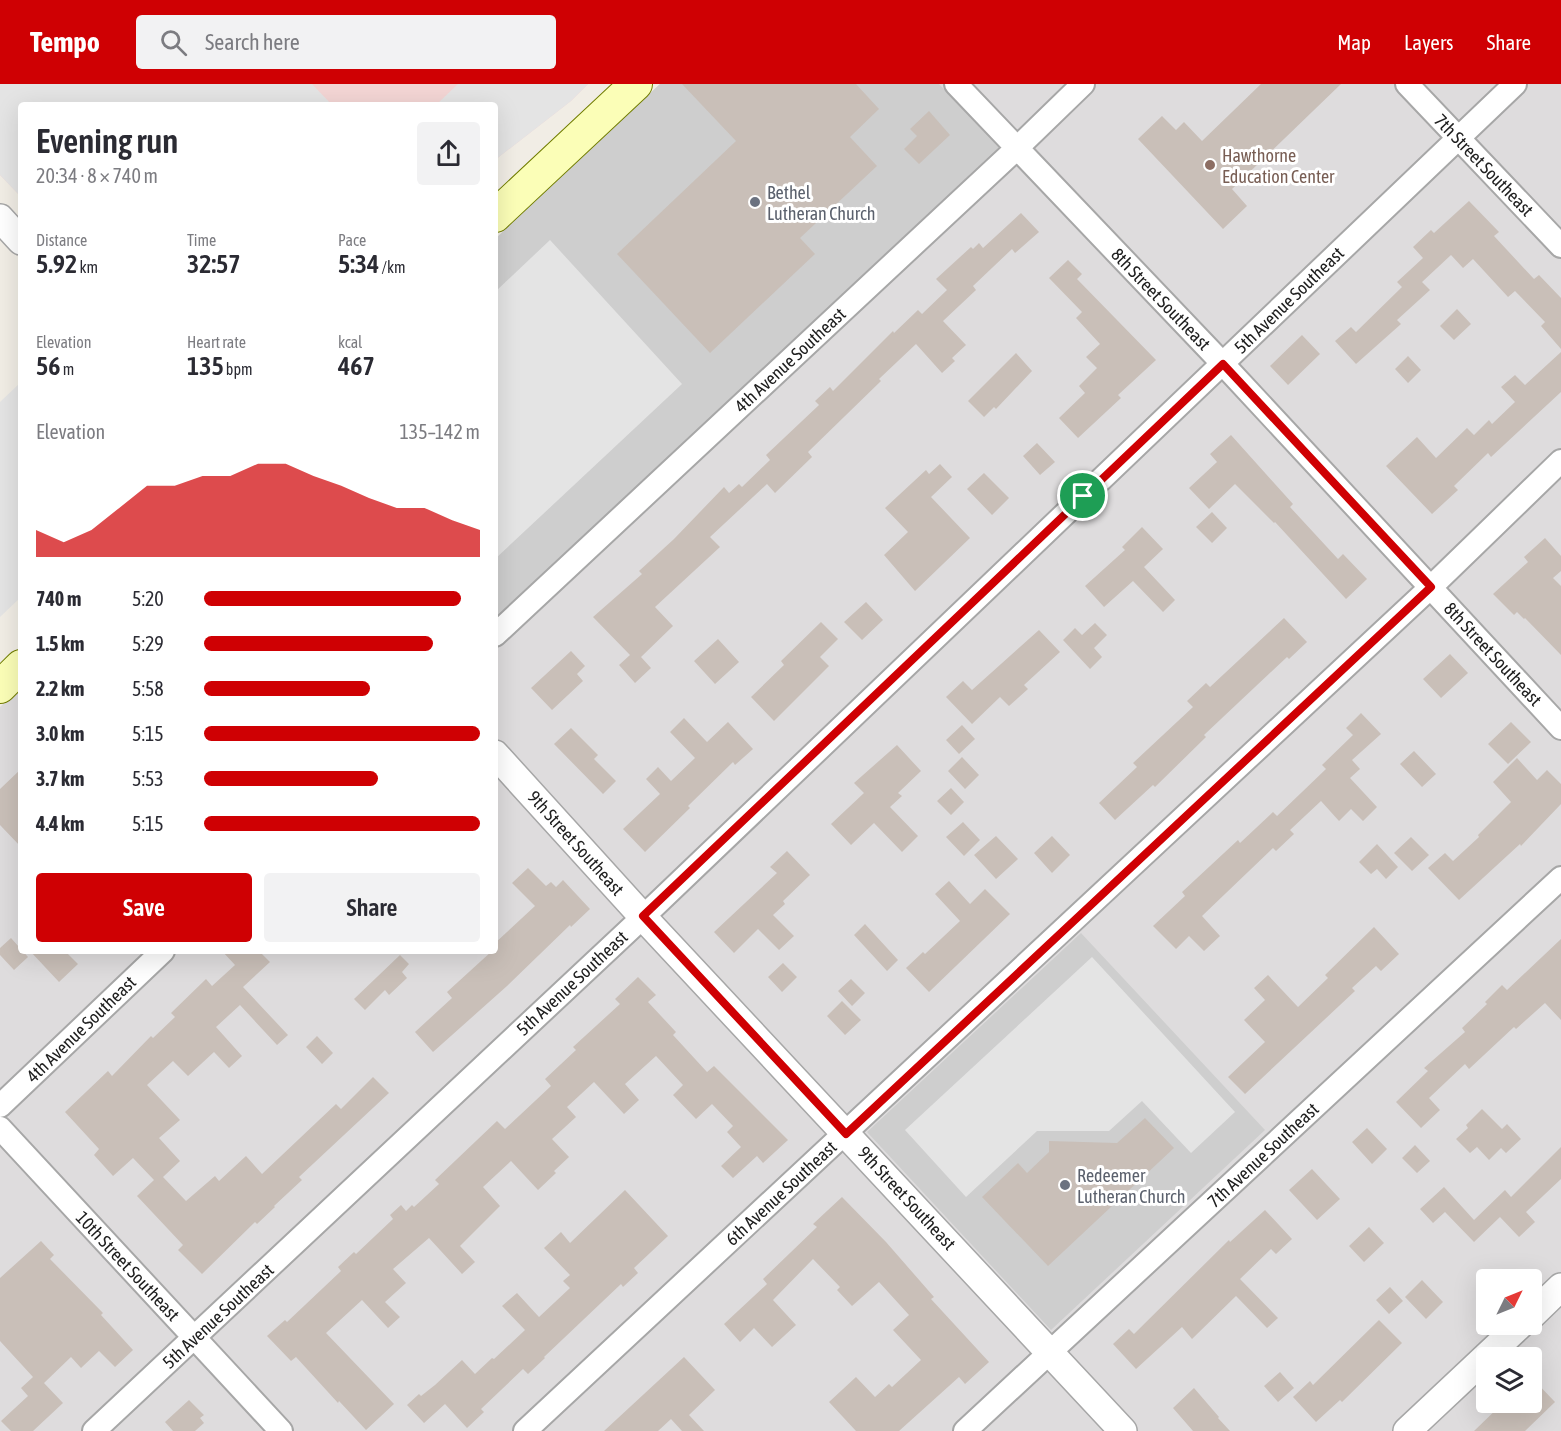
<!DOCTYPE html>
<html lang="en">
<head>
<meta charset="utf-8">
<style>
	:root { --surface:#fff; --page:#f2f2f3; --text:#2b2b33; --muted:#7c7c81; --accent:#cf0003 }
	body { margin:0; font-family:"Asap Condensed",sans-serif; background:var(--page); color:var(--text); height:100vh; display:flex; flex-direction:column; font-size:22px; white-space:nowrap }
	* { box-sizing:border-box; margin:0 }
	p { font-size:20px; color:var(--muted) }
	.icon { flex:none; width:33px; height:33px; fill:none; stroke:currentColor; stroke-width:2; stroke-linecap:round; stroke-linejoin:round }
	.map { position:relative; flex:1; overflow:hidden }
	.sheet { position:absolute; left:18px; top:18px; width:480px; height:852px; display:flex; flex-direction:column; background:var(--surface); border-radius:6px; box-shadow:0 6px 24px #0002 }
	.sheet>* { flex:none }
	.needle { width:39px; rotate:47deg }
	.fabs { position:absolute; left:1476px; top:1185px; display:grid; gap:12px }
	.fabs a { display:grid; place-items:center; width:66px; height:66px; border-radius:6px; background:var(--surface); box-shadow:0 6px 24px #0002; font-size:30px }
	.pin { position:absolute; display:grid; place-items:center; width:51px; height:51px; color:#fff; margin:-26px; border:3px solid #fff; border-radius:50%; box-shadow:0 2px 6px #0007 }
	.round { display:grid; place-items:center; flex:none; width:63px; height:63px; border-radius:6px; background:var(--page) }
	.overview { display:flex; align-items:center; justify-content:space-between; height:102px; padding:0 18px }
	h1 { font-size:33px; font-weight:600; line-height:45px }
	.metrics { display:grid; grid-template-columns:repeat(3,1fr); gap:9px; height:102px; padding:6px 18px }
	.metrics div { display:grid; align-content:center }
	.metrics b { font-size:26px; font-weight:600 }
	.metrics small { font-size:16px; font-weight:400 }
	.metrics p { font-size:16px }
	.chart { height:168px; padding:12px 18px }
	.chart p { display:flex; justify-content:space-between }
	.chart svg { width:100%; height:108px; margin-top:6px; fill:var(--accent); opacity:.7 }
	.action { display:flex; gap:12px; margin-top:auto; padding:12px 18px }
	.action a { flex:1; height:69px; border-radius:6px; background:var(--accent); color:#fff; font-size:24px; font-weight:600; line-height:69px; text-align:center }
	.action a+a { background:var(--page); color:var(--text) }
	ul { padding:0 18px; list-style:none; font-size:20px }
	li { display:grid; grid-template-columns:96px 72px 1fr; align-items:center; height:45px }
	li i { height:15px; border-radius:8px; background:var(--accent) }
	header { display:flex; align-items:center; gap:36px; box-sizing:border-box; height:84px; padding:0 30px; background:var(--accent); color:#fff }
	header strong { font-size:28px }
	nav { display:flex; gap:33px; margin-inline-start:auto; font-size:21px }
	.search { width:420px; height:54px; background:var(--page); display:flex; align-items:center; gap:15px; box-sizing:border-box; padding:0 21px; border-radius:6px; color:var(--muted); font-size:22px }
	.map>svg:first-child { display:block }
</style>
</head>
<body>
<header>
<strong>Tempo</strong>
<div class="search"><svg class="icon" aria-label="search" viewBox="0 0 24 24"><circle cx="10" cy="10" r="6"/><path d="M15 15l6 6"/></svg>Search here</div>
<nav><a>Map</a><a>Layers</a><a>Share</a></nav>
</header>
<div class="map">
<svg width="1561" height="1347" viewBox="0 0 1561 1347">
	<rect width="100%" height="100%" fill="#f1ede5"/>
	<path fill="#dedcdd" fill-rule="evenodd" d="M660,0H1561V1347H0V623L21,603V867H495V155ZM1486,1196H1532V1240H1486ZM1486,1274H1532V1318H1486Z"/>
	<path fill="#f3d5d4" d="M0,0H588L571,17L495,76V21H21V113L0,91Z"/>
	<path fill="#cecece" d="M660,0H939L999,63L495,535V155Z
		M1081,849L1265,1046L1051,1246L867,1048Z"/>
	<path fill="#e4e4e4" d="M0,0H312L332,21H21V113L0,91Z
		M458,0H588L571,17L495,76V21H436Z
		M550,156L682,300L495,475V208Z
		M21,298V513L0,533V318Z
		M1092,873L1235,1028L1191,1069L1142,1017L1109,1047H1037L966,1113L905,1046Z"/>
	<path fill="#c9bfb8" d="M682,0H856L879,25L850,53L877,82L800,154L815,170L710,269L617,170L736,57Z
		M1261,0H1341L1232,105L1247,122L1223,145L1138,55L1162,32L1176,46L1184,38L1202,57Z
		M929,27L950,51L919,80L904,65L917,52L910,45Z
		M1469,117L1499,148L1494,152L1534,195L1539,191L1561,214V265L1541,242L1545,238L1515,207L1508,213L1473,175L1463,184L1451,171L1422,198L1430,206L1397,236L1401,240L1356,280L1335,257L1351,243L1356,248L1402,203L1397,198L1423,174L1413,163L1431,146L1434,149Z
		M1021,129L1039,148L1015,169L1012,165L973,202L976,206L943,237L966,261L952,274L955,277L942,289L916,260L879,295L881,297L808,368L812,373L775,409L767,400L710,453L720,463L655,523L673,542L641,573L651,584L635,599L619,581L630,571L593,533L642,490L639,487L674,455L724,403L729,409L739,400L742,403L770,376L766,371L819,321L815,317L830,303L833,307L893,247L894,249L918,226L922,230L947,206L936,195L971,163L973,165L979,159L983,164Z
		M1068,176L1082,190L1077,195L1156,276L1118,311L1121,314L1078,354L1059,334L1085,309L1079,302L1097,284L1086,273L1100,260L1076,234L1082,228L1049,194Z
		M1457,225L1471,240L1454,256L1440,242Z
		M1302,251L1320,270L1288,301L1270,282Z
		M1561,268V308L1491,373L1488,369L1454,402L1458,406L1432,430L1386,382L1417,353L1436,374L1467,344L1474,351L1489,336L1492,340L1515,318L1501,303L1515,291L1525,301Z
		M1016,269L1032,287L996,325L994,323L984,333L968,317Z
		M1408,272L1421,286L1408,299L1395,285Z
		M1231,351L1293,420L1290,423L1338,475L1343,470L1367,495L1346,515L1275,438L1274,439L1235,400L1209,425L1189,404L1217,378L1210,370Z
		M1037,359L1055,378L1040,391L1023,372Z
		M940,380L952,393L931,413L970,454L915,507L884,471L908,448L885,424L926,386L929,390Z
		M984,389L1009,414L992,431L967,405Z
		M1212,428L1227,444L1212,459L1196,443Z
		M1142,443L1163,465L1144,483L1175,516L1163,528L1133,497L1104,523L1085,502L1125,466L1122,463Z
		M1545,454L1561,472V487L1553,494L1561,502V571L1525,534L1524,535L1517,528L1514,531L1493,510L1528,478L1524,473Z
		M866,518L883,536L862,556L844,538Z
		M1284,534L1307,558L1289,575L1287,573L1204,651L1206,653L1155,703L1153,701L1115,736L1099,719L1137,683L1133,679L1193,623L1187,617L1206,599L1210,603Z
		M821,538L838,555L820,573L829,582L774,637L751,613L784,581L781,577Z
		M1095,539L1107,551L1094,564L1102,573L1090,585L1063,556L1075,544L1082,551Z
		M1039,546L1060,568L1024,601L1028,605L1009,622L1000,613L972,640L946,613L963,597L972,606Z
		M718,555L739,578L715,600L694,577Z
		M571,567L585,582L577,590L583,597L552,626L531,604Z
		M1450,570L1468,589L1441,614L1423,595Z
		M1361,629L1381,650L1352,676L1360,685L1350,694L1377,723L1363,737L1351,725L1339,737L1321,717L1290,746L1294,750L1276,767L1273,764L1202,832L1220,852L1204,867L1189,852L1176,865L1153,842L1185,812L1182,808L1238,756L1240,759L1273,728L1277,732L1326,685L1322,681L1353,651L1346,644Z
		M684,634L707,658L728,638L753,665L735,681L733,678L688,722L690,724L645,768L623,745L660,710L646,695L658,683L671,697L695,674L670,648Z
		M1511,638L1531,658L1508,680L1488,660Z
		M962,641L975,655L959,670L946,656Z
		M571,644L598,671L594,675L616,697L603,710L554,660Z
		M897,661L921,687L898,709L902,712L890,723L918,752L902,768L874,739L851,761L831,740L864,709L854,699Z
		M1414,667L1436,690L1422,703L1400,680Z
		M962,673L979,691L965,705L948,687Z
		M1517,674L1537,696L1547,686L1561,700V720L1521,762L1520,760L1459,816L1428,784L1445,769L1453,777L1479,753L1478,751L1511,718L1493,698Z
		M21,685V763L0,741V705Z
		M951,704L964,718L951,731L937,717Z
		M963,738L980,756L964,772L946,753Z
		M996,752L1018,775L996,795L974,771Z
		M1052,752L1070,771L1052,789L1034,769Z
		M1411,753L1429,771L1412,787L1394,769Z
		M1377,760L1398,783L1386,795L1377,785L1371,790L1359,778Z
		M787,767L810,791L783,817L785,820L773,831L794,852L779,866L758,845L734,869L714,848L777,789L770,783Z
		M528,784L546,802L551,798L556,803L563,796L590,825L571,843L570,841L507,902L433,968L415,948L452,914L447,908L492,867H495V859L535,822L512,799Z
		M949,797L970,820L985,805L1010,830L929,908L906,884L923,868L925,870L960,837L935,810Z
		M865,840L898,876L887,887L854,851Z
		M1374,843L1399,870L1381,887L1376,882L1352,904L1355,907L1245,1010L1228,993L1265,958L1244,936L1265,916L1254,904L1268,891L1298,923L1328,894L1325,891Z
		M11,854L28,873L14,886L0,871V864Z
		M1561,855V936L1545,919L1516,945L1514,943L1469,985L1465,980L1429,1014L1440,1026L1421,1044L1396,1018L1428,987L1424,984L1465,948L1462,944L1487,920L1485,918L1502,901L1507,906Z
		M30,867H65L78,880L59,898Z
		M222,867H259L270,878L243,903L288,951L277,961L240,921L216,943L242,972L229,984L214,968L188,992L173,977L147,1001L180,1036L159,1054L180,1077L163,1093L186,1117L215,1092L219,1097L246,1072L262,1090L336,1020L341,1025L373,993L389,1009L299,1093L302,1096L274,1122L275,1123L257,1140L255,1138L202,1190L178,1166L183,1161L137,1112L154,1096L133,1074L113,1092L94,1071L99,1065L65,1028L108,987L112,992L151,952L153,954L175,933L171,929L206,895L212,902L235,881Z
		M400,871L409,880L402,888L407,894L389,911L385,906L365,926L354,915Z
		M783,879L797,893L782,908L768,893Z
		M638,893L656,911L648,918L676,948L673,951L707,988L714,982L788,1056L763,1079L757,1072L733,1094L721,1082L741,1063L727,1048L733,1042L712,1020L696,1035L673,1011L683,1001L656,972L625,1000L639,1016L624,1030L594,998L567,1023L576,1033L552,1055L569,1073L554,1087L556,1089L538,1106L511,1077L483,1103L500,1122L460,1162L475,1178L462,1190L429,1154L393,1185L406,1199L385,1218L400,1233L388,1244L362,1216L326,1249L394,1320L366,1346L339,1317L338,1319L296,1273L291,1277L267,1252L285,1236L287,1238L341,1187L338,1183L354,1168L356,1170L393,1135L390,1131L401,1121L406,1127L412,1121L414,1123L439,1100L435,1096L497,1037L505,1045L551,1002L545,995L576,966L573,963L620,920L615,915Z
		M851,895L865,909L852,922L838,907Z
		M842,917L861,936L845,951L827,932Z
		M317,952L333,969L322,980L306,963Z
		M1482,1025L1502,1045L1507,1040L1521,1055L1506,1069L1501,1064L1489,1076L1477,1063L1470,1069L1456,1055L1468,1044L1466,1041Z
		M1145,1034L1174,1064L1048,1182L982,1113L1018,1079L1027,1089L1049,1068V1057L1117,1059Z
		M1367,1044L1387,1065L1372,1080L1352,1058Z
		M1415,1061L1430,1077L1417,1089L1402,1074Z
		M1561,1063V1095L1526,1128L1535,1138L1519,1153L1500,1133L1474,1158L1445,1128L1433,1139L1420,1125L1444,1103L1474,1136L1505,1106L1511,1113Z
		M1312,1085L1340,1115L1317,1136L1289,1106Z
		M625,1106L668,1152L634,1184L638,1189L623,1203L621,1200L544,1273L545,1274L528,1290L523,1285L481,1325L484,1328L467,1344L445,1320L424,1339L407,1321L419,1310L421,1312L435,1301L462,1276L475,1290L492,1274L494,1275L525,1246L502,1222L517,1209L539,1233L570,1204L563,1197L570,1191L544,1164L561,1148L570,1159Z
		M842,1113L886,1158L934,1213L931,1215L989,1278L965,1300L959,1293L899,1347H856L829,1318L856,1293L875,1313L889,1300L892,1303L921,1276L893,1246L909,1231L879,1198L852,1222L837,1206L840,1203L813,1175L773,1216L796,1241L772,1263L754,1244L740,1258L724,1240L767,1200L763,1195L817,1143L813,1140Z
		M1265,1126L1292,1155L1276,1170L1271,1165L1240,1195L1278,1234L1267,1244L1236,1212L1192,1255L1182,1243L1136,1285L1113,1260L1129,1245L1134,1250L1229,1156L1230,1158Z
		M1369,1143L1384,1159L1364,1178L1349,1162Z
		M41,1157L54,1171L50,1175L103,1229L101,1231L133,1266L115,1283L99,1267L81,1284L71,1273L44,1299L63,1319L33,1347H11L1,1337L28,1312L21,1304L33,1293L0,1257V1194Z
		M1422,1196L1443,1218L1426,1235L1405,1213Z
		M1390,1203L1403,1217L1389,1230L1376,1216Z
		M1379,1236L1402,1259L1342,1318L1340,1316L1316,1338L1293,1313L1310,1297L1313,1301Z
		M684,1273L715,1306L689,1331L704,1347H682L671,1335L658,1347H604Z
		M1280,1288L1294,1304L1278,1318L1264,1302Z
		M1532,1294L1555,1318L1525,1347H1474L1504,1318H1532Z
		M1194,1304L1219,1333L1218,1334L1230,1347H1193L1173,1324Z
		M189,1316L204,1331L200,1334L204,1339L195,1347H173L165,1338Z"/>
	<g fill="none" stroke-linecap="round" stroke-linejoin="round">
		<defs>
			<path id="minor" d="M956,0L1223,280L1561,644
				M1407,0L1561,162
				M495,551L1016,65L1083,0
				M0,1022L163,867
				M0,1044L281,1347
				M94,1347L643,833L1515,0
				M525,1347L1431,503L1561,377
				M965,1347L1561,794"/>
			<path id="tertiary" d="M0,134L21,157
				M495,670L643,833L1123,1347
				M1532,1231L1561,1203
				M1407,1347L1521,1240"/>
			<path id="secondary" d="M495,132L636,0
				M0,603L21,582"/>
		</defs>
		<use href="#minor" stroke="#a7a7a7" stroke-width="26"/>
		<use href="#tertiary" stroke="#a7a7a7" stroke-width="30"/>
		<use href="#secondary" stroke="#717d00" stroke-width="34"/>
		<use href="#minor" stroke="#fff" stroke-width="22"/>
		<use href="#tertiary" stroke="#fff" stroke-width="27"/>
		<use href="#secondary" stroke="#fbfeb7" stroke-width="32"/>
	</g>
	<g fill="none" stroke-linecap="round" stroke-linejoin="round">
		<defs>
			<path id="route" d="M1223,280L1431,503L846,1050L643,832Z"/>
		</defs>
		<use href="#route" stroke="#fff" stroke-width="12"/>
		<use href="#route" stroke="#cf0003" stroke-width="8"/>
	</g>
	<circle fill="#8d6e63" stroke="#fff" stroke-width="2" cx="1210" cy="81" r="6"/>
	<g fill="#6b7280" stroke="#fff" stroke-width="2">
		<circle cx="755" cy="118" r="6"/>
		<circle cx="1065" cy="1101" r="6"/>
	</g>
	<g text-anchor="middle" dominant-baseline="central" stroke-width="6" stroke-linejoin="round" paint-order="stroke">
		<g font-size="18" fill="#785e54" stroke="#fff" text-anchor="start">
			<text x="1222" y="71">Hawthorne<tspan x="1222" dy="21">Education Center</tspan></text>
		</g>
		<g font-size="18" fill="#202020" stroke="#fff">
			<text transform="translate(1484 81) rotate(46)">7th Street Southeast</text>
			<text transform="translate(1161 215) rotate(46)">8th Street Southeast</text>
			<text transform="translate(1289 216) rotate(-44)">5th Avenue Southeast</text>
			<text transform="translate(790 276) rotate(-43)">4th Avenue Southeast</text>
			<text transform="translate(1493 570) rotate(47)">8th Street Southeast</text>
			<text transform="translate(576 759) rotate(48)">9th Street Southeast</text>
			<text transform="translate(572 899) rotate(-43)">5th Avenue Southeast</text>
			<text transform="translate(81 945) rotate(-44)">4th Avenue Southeast</text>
			<text transform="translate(1263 1071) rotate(-43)">7th Avenue Southeast</text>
			<text transform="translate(781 1109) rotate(-43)">6th Avenue Southeast</text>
			<text transform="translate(907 1114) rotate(47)">9th Street Southeast</text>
			<text transform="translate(128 1182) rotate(47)">10th Street Southeast</text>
			<text transform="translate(218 1232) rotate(-43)">5th Avenue Southeast</text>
		</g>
		<g font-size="18" fill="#5b616d" stroke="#fff" text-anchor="start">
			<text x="767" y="108">Bethel<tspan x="767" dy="21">Lutheran Church</tspan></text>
			<text x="1077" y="1091">Redeemer<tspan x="1077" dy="21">Lutheran Church</tspan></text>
		</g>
	</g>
</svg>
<div class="fabs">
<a><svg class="needle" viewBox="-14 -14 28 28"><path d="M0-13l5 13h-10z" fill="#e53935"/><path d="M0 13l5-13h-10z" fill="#7c7c81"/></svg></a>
<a><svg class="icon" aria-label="layers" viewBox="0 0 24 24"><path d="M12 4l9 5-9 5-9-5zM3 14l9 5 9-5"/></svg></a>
</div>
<div class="pin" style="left:1083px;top:412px;background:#1e9e55"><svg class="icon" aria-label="arrive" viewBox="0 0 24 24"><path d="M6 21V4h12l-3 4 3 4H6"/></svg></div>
<section class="sheet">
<div class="overview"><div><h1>Evening run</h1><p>20:34 · 8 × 740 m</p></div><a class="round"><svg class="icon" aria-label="share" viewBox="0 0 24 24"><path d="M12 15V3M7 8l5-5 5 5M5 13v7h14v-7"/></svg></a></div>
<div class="metrics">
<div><p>Distance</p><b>5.92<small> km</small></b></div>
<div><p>Time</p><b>32:57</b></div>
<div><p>Pace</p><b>5:34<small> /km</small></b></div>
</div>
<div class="metrics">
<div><p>Elevation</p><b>56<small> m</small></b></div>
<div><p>Heart rate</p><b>135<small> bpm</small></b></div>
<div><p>kcal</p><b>467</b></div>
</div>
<div class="chart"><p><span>Elevation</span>135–142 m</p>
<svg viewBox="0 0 160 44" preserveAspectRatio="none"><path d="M0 44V33L10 38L20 33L30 24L40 15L50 15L60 11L70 11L80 6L90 6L100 11L110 15L120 20L130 24L140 24L150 29L160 33V44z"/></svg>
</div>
<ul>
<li><b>740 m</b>5:20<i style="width:93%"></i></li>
<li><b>1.5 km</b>5:29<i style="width:83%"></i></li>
<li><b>2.2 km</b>5:58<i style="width:60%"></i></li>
<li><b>3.0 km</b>5:15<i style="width:100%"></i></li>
<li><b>3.7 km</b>5:53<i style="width:63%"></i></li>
<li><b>4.4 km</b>5:15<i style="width:100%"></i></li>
</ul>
<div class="action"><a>Save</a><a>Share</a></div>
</section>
</div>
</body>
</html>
